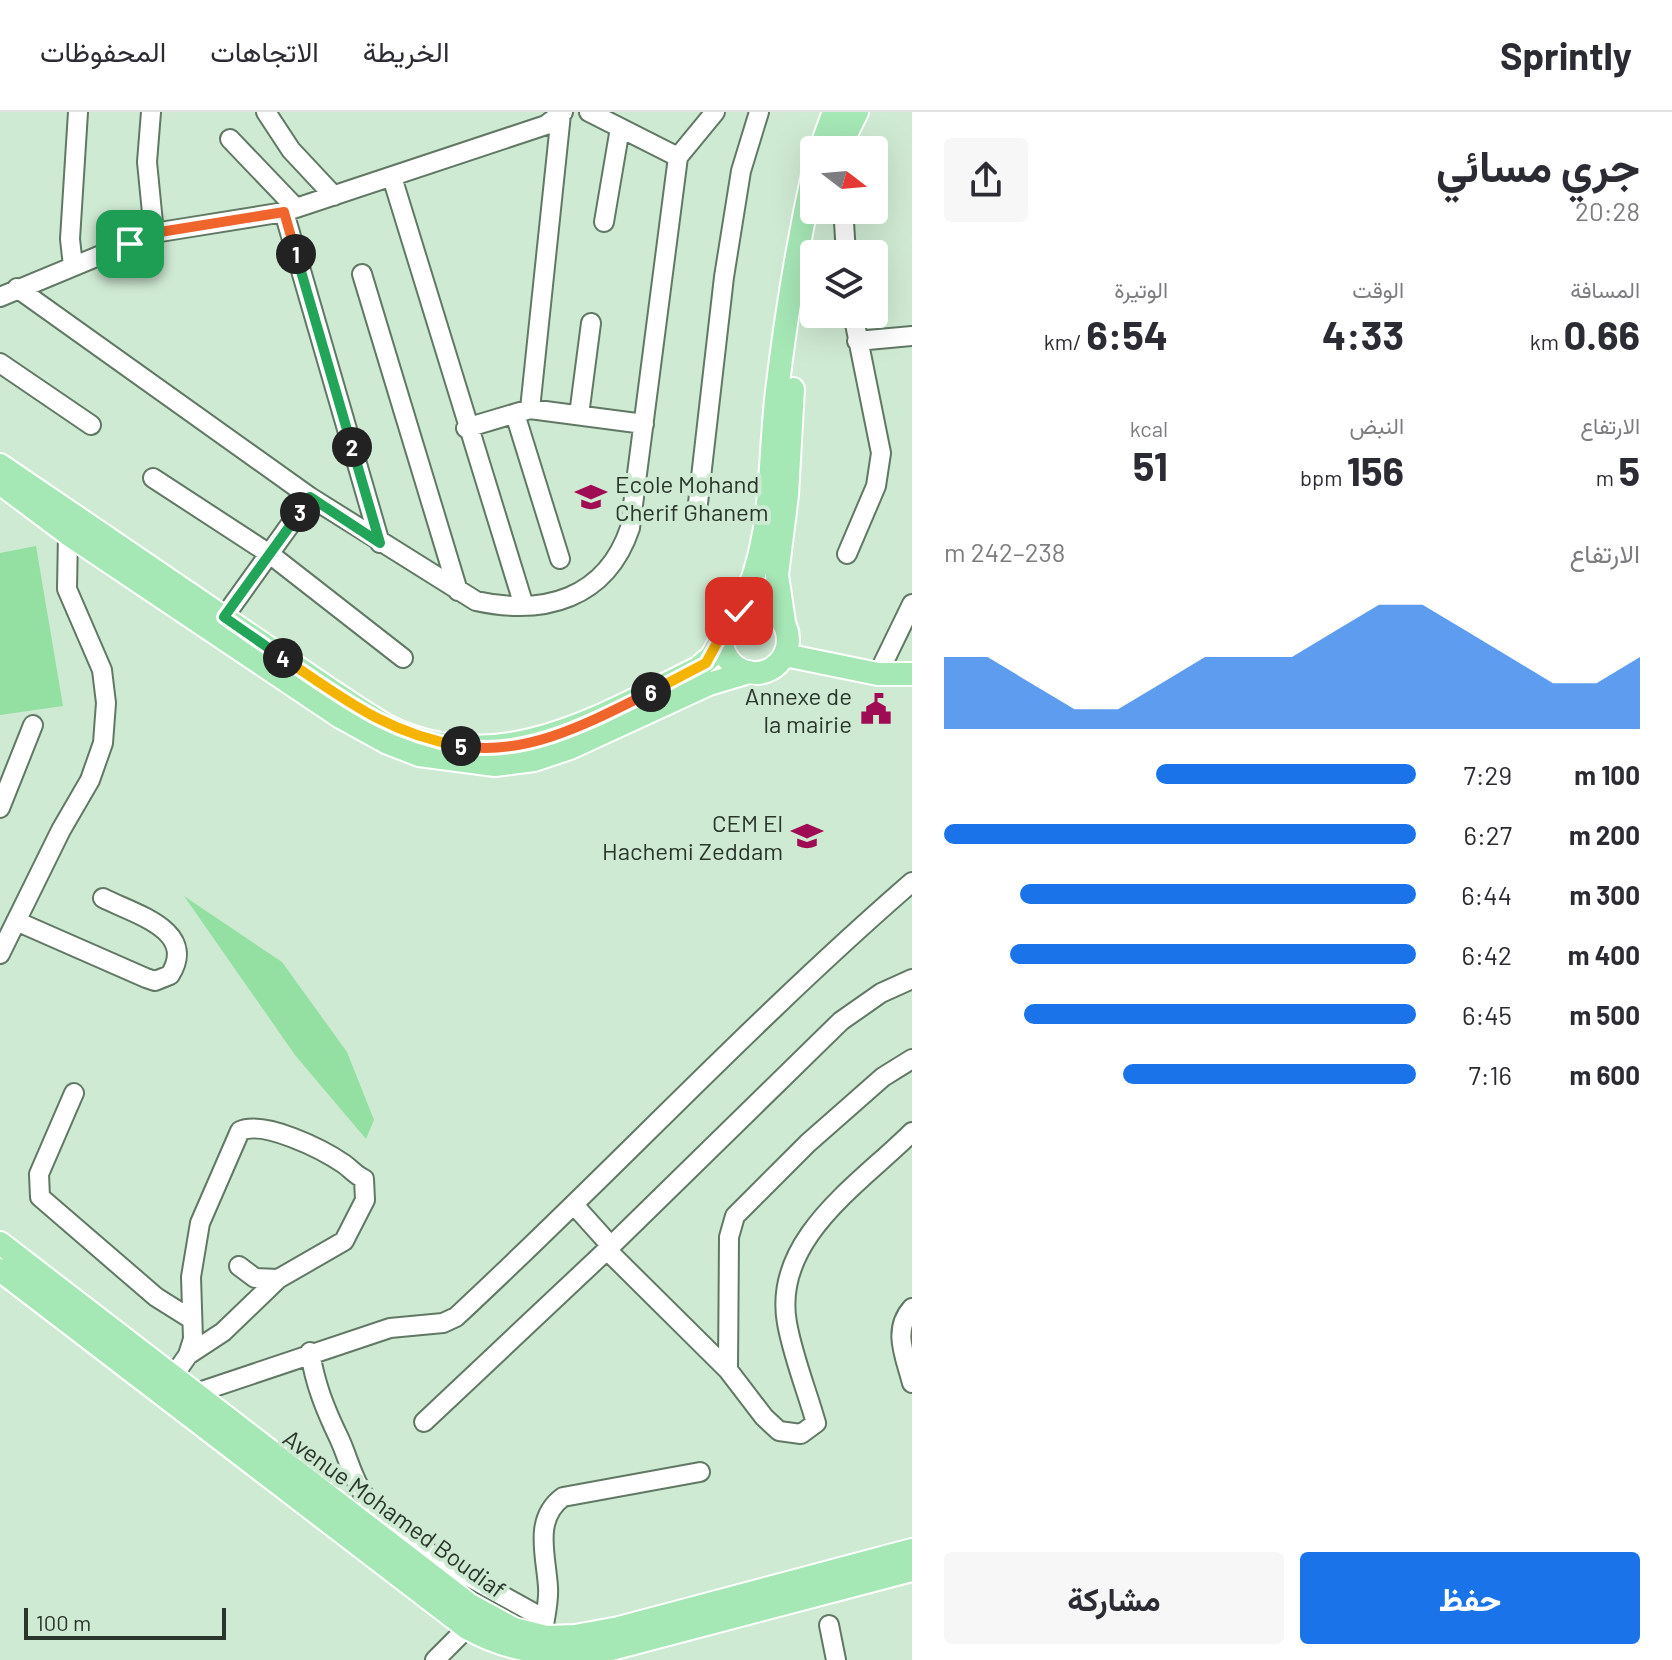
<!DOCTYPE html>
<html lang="ar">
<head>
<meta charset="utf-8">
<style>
	:root { --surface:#fff; --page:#f7f7f7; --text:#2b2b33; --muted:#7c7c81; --line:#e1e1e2; --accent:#1a73e8 }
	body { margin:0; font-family:Barlow,Vazirmatn,sans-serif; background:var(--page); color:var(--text); direction:rtl; height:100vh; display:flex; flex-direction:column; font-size:30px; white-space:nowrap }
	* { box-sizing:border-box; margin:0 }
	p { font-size:26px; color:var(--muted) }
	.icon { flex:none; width:44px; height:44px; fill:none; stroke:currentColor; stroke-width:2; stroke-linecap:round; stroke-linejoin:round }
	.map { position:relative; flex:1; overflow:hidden; direction:ltr }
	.sheet { display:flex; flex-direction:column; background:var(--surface); width:760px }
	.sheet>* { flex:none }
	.needle { width:52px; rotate:106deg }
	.tools { position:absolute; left:800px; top:24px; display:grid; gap:16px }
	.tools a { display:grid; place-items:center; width:88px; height:88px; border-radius:8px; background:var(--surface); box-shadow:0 8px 32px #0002; font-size:40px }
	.scale { position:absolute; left:24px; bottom:20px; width:202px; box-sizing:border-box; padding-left:8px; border:4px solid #2a352c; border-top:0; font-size:22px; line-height:28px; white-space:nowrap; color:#2a352c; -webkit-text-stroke:6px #cfead3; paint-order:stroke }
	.pin { position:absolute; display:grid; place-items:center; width:68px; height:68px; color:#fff; margin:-34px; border-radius:16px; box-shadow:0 4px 12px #0006 }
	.km { position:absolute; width:40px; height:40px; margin:-20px; border-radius:50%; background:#222; color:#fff; font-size:22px; line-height:40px; text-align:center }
	.round { display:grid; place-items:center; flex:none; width:84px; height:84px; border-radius:8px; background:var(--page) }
	.summary { display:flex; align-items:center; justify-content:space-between; height:136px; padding:0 32px }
	h1 { font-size:44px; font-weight:700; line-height:60px }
	.metrics { display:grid; grid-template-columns:repeat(3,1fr); gap:12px; height:136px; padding:8px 32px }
	.metrics div { display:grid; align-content:center }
	.metrics b { font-size:40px; font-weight:700 }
	.metrics small { font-size:22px; font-weight:400 }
	.metrics p { font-size:22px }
	.chart { height:224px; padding:16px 32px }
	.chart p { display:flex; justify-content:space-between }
	.chart svg { width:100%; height:144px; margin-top:8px; fill:var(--accent); opacity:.7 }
	.primary-button { display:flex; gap:16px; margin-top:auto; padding:16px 32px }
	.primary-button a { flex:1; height:92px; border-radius:8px; background:var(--accent); color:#fff; font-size:32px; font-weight:700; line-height:92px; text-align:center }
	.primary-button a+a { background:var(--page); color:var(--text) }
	ul { padding:0 32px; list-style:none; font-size:26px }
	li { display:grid; grid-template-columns:128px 96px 1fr; align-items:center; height:60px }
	li i { height:20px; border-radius:10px; background:var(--accent) }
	header { display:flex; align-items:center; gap:48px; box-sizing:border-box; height:112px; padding:0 40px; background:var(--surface); border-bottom:2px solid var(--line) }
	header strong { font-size:38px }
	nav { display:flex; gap:44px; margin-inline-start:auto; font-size:28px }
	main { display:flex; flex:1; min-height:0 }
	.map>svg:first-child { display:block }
</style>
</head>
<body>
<header>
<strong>Sprintly</strong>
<nav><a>الخريطة</a><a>الاتجاهات</a><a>المحفوظات</a></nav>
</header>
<main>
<section class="sheet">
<div class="summary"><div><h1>جري مسائي</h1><p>20:28</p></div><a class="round"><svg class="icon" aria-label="share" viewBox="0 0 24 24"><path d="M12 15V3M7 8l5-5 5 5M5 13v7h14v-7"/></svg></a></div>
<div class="metrics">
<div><p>المسافة</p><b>0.66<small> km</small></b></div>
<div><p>الوقت</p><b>4:33</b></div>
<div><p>الوتيرة</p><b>6:54<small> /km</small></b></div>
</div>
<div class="metrics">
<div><p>الارتفاع</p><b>5<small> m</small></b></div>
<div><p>النبض</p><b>156<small> bpm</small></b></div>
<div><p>kcal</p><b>51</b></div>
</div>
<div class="chart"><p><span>الارتفاع</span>238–242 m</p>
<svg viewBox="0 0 160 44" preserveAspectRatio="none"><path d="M0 44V22L10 22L20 30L30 38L40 38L50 30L60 22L70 22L80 22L90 14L100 6L110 6L120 14L130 22L140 30L150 30L160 22V44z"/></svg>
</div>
<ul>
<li><b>100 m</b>7:29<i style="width:55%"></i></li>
<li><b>200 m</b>6:27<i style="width:100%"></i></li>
<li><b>300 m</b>6:44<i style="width:84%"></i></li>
<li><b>400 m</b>6:42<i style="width:86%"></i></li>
<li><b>500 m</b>6:45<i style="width:83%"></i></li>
<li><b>600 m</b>7:16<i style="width:62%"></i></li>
</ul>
<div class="primary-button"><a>حفظ</a><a>مشاركة</a></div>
</section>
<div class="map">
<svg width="912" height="1548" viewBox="0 0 912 1548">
	<rect width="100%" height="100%" fill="#cfead3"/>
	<path fill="#93e0a2" d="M36,434L63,594L0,603V441Z
		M184,784L282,850L347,940L374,1008L366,1027L295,943Z"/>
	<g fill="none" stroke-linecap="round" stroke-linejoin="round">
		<defs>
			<path id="minor" d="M151,0L147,50L154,121
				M266,0L291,38L334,84
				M589,0L678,45
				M230,27L296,96
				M392,65L524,494
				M284,100L380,431
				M604,110L620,16
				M844,110L846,142
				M73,154L70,127L78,0
				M362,162L458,479
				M17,176L310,385
				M0,185L154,121L284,100L546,13L563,0
				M857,229L912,224
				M0,251L91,313
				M530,297L561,2
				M515,302L560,447
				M579,303L591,211
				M466,316L530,297L644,312
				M153,366L271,443L403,546
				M697,400L724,165L741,59L759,0
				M847,442L876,374L881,341L853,202
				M224,505L310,385L476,489C544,504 606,487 630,416L678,45L715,0
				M878,562L912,492
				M0,696L33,613
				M16,809L146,866L155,869L170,863C198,818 134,802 103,786
				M0,842L61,718L90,668L103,631L106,591L102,558L67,477L68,422
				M74,981L39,1062L40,1085L156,1185L191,1207
				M575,1094L611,1134
				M607,1138L728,1258L764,1305L779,1319L801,1322L816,1311C807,1279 793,1245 787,1211C772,1127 860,1072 912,1020
				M912,1196C892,1218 905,1244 912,1271
				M310,1240C315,1272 325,1297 339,1326C348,1345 352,1366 364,1383C400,1434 486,1473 539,1504L548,1534
				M188,1243L223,1220L278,1167
				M728,1258L729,1125L735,1104L808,1031L883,965L912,947
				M172,1266L188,1243L193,1227L191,1165L200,1111L240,1019C264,1008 322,1037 344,1052C351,1057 355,1063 364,1067L365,1088L344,1129L278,1167L255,1166L239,1154
				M193,1282L390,1216L443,1211L456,1205C610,1062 753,908 912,770
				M424,1310L611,1134L841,909L881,881L912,867
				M544,1513C546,1501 549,1487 548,1475C546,1443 533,1407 563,1385L700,1360
				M829,1513L836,1548
				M435,1548L467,1516"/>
			<path id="major" d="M820,38L834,0
				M838,38L857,0
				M0,353L335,581C352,592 369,604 387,614C496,669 601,604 698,556L712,544L722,525
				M0,371L68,422L339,604L388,631L419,643L495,653L534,648L570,636L709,572L749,560
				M722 528a33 33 0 1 1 66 0a33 33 0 1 1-66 0Z
				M739,499C775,430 768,353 777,279C786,204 798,130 814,57
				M784,510L777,463L787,383L793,277
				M785,543L878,562H912
				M0,1131L470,1493L514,1517L546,1525L575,1524L619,1516L912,1438
				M0,1158L467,1516C511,1541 551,1543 600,1540L912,1458"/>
		</defs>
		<use href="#minor" stroke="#607864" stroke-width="22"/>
		<use href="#major" stroke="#fff" stroke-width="26"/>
		<use href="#minor" stroke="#fff" stroke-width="18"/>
		<use href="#major" stroke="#a6e7b6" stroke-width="22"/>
	</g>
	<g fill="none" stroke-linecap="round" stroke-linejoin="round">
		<defs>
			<path id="split-1" d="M130,132L154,121L284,100L296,142"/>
			<path id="split-2" d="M296,142L352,335"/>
			<path id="split-3" d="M300,400L310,385L380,431L352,335"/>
			<path id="split-4" d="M283,546L224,505L300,400"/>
			<path id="split-5" d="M283,546C343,586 387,622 461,634"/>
			<path id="split-6" d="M461,634C528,645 594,608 651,580"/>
			<path id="split-7" d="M651,580L706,551L731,505L739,499"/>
		</defs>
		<use href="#split-1" stroke="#fff" stroke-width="16"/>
		<use href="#split-2" stroke="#fff" stroke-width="16"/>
		<use href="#split-3" stroke="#fff" stroke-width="16"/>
		<use href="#split-4" stroke="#fff" stroke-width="16"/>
		<use href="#split-5" stroke="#fff" stroke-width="16"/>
		<use href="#split-6" stroke="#fff" stroke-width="16"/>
		<use href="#split-7" stroke="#fff" stroke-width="16"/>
		<use href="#split-1" stroke="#f0652b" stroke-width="10"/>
		<use href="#split-2" stroke="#22a559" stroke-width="10"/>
		<use href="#split-3" stroke="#22a559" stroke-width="10"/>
		<use href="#split-4" stroke="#22a559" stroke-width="10"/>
		<use href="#split-5" stroke="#f5b400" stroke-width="10"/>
		<use href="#split-6" stroke="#f0652b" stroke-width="10"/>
		<use href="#split-7" stroke="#f5b400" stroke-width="10"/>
	</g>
	<defs>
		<symbol id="school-bare" viewBox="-9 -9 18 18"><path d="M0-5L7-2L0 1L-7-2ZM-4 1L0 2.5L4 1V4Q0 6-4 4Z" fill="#9f0c54" stroke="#cfead3" stroke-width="2.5" paint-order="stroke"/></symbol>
		<symbol id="civic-bare" viewBox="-9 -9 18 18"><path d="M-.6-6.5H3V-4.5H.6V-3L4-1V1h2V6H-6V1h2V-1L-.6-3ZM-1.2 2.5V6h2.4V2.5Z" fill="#9f0c54" stroke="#cfead3" stroke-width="2.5" paint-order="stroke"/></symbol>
	</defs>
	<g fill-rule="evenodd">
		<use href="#school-bare" x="569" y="363" width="44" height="44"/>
		<use href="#civic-bare" x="854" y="575" width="44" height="44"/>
		<use href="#school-bare" x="785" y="702" width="44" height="44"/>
	</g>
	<g text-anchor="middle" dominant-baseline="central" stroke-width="8" stroke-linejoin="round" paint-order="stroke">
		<g font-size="24" fill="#2a352c" stroke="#cfead3" text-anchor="end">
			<text x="615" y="371" text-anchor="start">Ecole Mohand<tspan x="615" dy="28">Cherif Ghanem</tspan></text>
			<text x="852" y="583">Annexe de<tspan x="852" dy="28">la mairie</tspan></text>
			<text x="783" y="710">CEM El<tspan x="783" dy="28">Hachemi Zeddam</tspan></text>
		</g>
		<g font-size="24" fill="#2a352c" stroke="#cfead3">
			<text transform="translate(395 1401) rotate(36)">Avenue Mohamed Boudiaf</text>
		</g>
	</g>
</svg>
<div class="tools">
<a><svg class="needle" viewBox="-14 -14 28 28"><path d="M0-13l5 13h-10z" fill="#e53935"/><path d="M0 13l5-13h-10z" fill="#7c7c81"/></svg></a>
<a><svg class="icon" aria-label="layers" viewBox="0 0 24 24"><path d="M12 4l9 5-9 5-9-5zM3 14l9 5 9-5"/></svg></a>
</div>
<div class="scale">100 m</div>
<div class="pin" style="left:130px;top:132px;background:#1e9e55"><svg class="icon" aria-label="arrive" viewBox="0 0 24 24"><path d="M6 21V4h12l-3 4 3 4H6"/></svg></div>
<div class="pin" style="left:739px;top:499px;background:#d93025"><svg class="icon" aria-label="check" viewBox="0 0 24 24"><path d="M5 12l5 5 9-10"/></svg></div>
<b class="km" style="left:296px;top:142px">1</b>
<b class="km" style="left:352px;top:335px">2</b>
<b class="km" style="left:300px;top:400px">3</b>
<b class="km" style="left:283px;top:546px">4</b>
<b class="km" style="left:461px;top:634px">5</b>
<b class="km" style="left:651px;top:580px">6</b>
</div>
</main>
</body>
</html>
